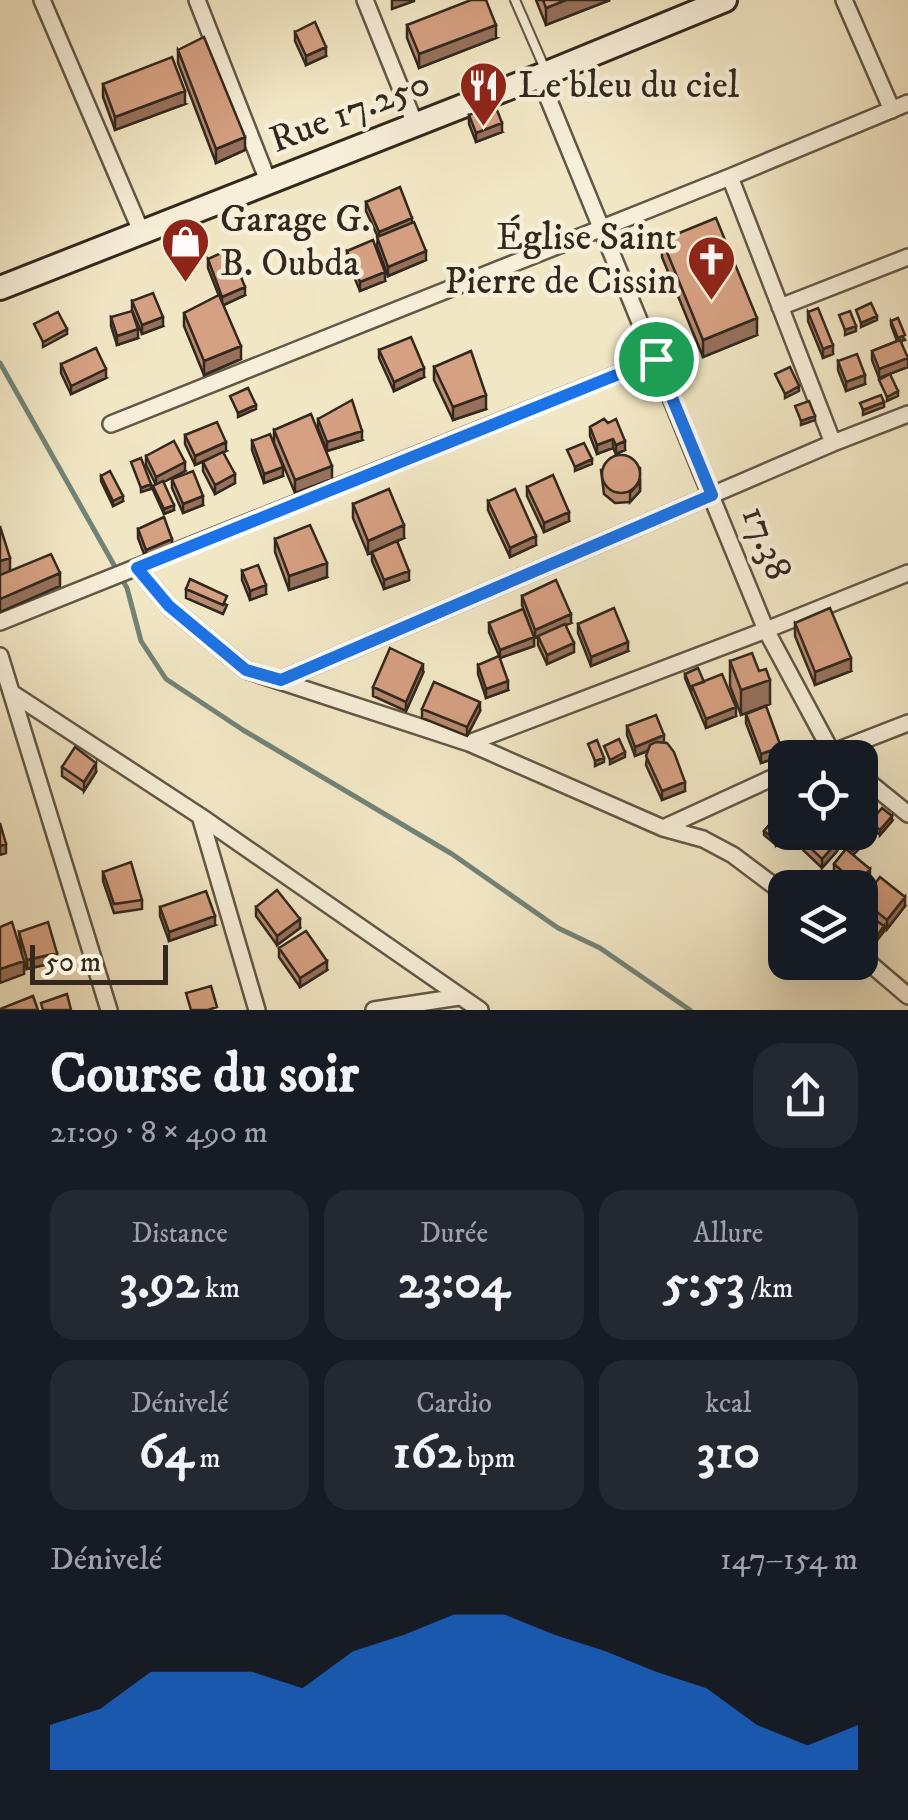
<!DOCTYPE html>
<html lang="fr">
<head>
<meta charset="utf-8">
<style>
	:root { --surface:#171b24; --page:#242831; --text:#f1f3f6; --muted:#9ea1a6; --accent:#1a73e8 }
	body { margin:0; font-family:"IM FELL DW Pica",serif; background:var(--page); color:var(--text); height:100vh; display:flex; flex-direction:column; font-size:38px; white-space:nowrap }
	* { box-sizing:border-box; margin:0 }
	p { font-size:32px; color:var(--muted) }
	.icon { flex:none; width:55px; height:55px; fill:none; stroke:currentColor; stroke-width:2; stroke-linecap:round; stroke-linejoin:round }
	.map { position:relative; height:1010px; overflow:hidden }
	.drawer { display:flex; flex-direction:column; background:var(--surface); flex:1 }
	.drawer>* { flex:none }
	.fabs { position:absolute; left:768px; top:740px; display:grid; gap:20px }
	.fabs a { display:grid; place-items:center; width:110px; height:110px; border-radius:20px; background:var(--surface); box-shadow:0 10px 40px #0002; font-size:50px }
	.scale { position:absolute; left:30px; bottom:25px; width:138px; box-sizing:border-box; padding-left:10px; border:5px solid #32281d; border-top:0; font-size:28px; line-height:35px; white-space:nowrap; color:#32281d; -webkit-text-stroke:8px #f7efd9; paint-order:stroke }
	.pin { position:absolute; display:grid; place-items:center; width:85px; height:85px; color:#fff; margin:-42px; border:5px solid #fff; border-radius:50%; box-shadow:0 2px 10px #0007 }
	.round { display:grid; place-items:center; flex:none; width:105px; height:105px; border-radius:30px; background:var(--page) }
	.overview { display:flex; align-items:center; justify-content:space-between; height:170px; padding:0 50px }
	h1 { font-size:55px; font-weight:800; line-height:75px }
	.metrics { display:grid; grid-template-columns:repeat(3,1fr); gap:15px; height:170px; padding:10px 50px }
	.metrics div { display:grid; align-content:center; border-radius:25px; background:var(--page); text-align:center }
	.metrics b { font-size:50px; font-weight:800 }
	.metrics small { font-size:28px; font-weight:400 }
	.metrics p { font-size:28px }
	.chart { height:280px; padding:20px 50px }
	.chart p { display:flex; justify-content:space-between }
	.chart svg { width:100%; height:180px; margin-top:10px; fill:var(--accent); opacity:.7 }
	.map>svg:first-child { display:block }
</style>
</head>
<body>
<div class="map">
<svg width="908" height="1010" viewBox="0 0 908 1010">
	<rect width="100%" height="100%" fill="#f2e7c5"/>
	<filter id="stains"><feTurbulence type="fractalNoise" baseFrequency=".002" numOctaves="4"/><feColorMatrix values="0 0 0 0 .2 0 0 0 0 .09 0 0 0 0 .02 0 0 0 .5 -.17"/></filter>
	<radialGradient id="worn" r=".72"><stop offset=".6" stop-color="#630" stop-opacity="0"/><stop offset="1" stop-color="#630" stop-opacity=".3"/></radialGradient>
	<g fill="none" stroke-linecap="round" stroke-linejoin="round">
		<path stroke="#718378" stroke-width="5" d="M0,363L127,588L141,641L166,679L243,730L452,854L558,928L600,948L690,1010"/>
		<defs>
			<path id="lane" d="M515,0L545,69"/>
			<path id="street" d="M42,0L141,231
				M197,0L268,181
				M365,0L415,124
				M844,0L892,110
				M539,76L766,630L831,751L839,758
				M730,177L833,443
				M780,307L908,257
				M111,424L730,177L908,103
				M137,568L169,606L246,670L469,743L663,828L703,839L733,855L785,894
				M0,622L656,359
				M0,656L109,1010
				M281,680L833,443L908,414
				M12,693L200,816L480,1010
				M469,743L766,630L908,573
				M818,758L908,723
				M860,775L908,814
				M200,816L257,1010
				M663,828L785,772
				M860,955L908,996
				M374,1010L459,997"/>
			<path id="secondary" d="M0,288L547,73L725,0"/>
		</defs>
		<use href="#lane" stroke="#625847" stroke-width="12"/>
		<use href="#street" stroke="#625847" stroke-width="20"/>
		<use href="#secondary" stroke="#32281d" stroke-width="28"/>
		<use href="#lane" stroke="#f7efd9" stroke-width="8"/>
		<use href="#street" stroke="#f7efd9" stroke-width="15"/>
		<use href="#secondary" stroke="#f7efd9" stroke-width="22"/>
	</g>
	<path fill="#b88a70" stroke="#32281d" stroke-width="2.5" d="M536,0H610L546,25Z
		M407,25L496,38L419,68L407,38Z
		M295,32L326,56L306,65L295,41Z
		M178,50L245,150L216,163L178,63Z
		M103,84L185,104L115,130L103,97Z
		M469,115L502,132L476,142L469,124Z
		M366,202L412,223L426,260L388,276L377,246L378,237L366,211Z
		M662,240L757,335L703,357L662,257Z
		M347,251L385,281L360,291L347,260Z
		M208,259L245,295L223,305L241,359L204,375L184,326V313L219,296L208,268Z
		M132,301L163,326L142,334L132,310Z
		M808,312L833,354L823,358L808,321Z
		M111,317L138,338L117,345L111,326Z
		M891,321L905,340L901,341L908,367L879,378L872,360V351L897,341L891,325Z
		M379,350L424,377L394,391L379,358Z
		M838,361L865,384L846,391L838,370Z
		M61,364L106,378L71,394L61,373Z
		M434,367L486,409L453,420L434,380Z
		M318,419L362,440L327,451L318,428Z
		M604,419L625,450L616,454L613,448L597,454L590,436V427Z
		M274,430L332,479L295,493L274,443Z
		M185,435L226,451L223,452L235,483L215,494L203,471V462L207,460L195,465L185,444Z
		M252,441L283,476L264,483L252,450Z
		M146,456L185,471L163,482L174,510L164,514L153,490V486L156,485L146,465Z
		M640,468V491L630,502L615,503L604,494L601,470Z
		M101,476L123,501L113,506L101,481Z
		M172,479L203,505L183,513L172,488Z
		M527,487L569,521L544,532L527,496Z
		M488,501L536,545L510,557L488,510Z
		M353,504L404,538L397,541L409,580L384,589L372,561V553L368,554L353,518Z
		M138,529L172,548L146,559L138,538Z
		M275,539L327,577L289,590L275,552Z
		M242,571L266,594L250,600L242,580Z
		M186,589L227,605L223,614L186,598Z
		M522,596L571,623L565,625L574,652L547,664L538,645V637L534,638V646L500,658L489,632V623L527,619L522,605Z
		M795,623L851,671L815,685L795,636Z
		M578,624L628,651L591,666L578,633Z
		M730,661L759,671L770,704L741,715L730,686Z
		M478,665L508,690L486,698L478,674Z
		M423,673L406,711L373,696V687Z
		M685,674L704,682L736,716L706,728L685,678Z
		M422,709L480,711L467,736L422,718Z
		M746,714L781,756L761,763L746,723Z
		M627,726L664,743L685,791L662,800L646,765L648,751L635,756L627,735Z
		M62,767L96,772L84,791L62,776Z
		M777,816L776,845L764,835V831Z
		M892,821L880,835L870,826V822Z
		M801,839L837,851L822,868L801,848Z
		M846,845L861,847L853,855L870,878L860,890V888H850L834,873V864L846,849Z
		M103,872L142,900V909L114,913L103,881Z
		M862,900L905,906L887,929L862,909Z
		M160,907L215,925L169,941L160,916Z
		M256,907L300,928L277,945L256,916Z
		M860,931H884L871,948L860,940Z
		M19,932L57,962L27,969L24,961V974Z
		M279,948L327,970L300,987L279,957Z"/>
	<path fill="#96705b" stroke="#32281d" stroke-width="2.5" d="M392,0H414V1L392,9Z
		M566,0H610L546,25V8Z
		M496,25V38L419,68V54Z
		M326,47V56L306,65V56Z
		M185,91V104L115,130V117Z
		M502,123V132L476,142V133Z
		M245,137V150L216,163V149Z
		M412,218V227L379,241V232Z
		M426,251V260L388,276V267Z
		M385,272V281L360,291V282Z
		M245,287V295L222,306V297Z
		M877,316V320L861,327V323Z
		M163,317V326L142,334V325Z
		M757,318V335L703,357V340Z
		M856,326V331L845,335V330Z
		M67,329V334L43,347V342Z
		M138,329V338L117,345V336Z
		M833,345V354L823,358V349Z
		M241,346V359L204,375V361Z
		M908,358V367L879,378V369Z
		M424,368V377L394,391V382Z
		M106,369V378L71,394V386Z
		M865,375V384L846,391V382Z
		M799,386V391L785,398V394Z
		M898,391V396L887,401V397Z
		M486,395V409L453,420V407Z
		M884,402V407L863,415V410Z
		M256,405V409L238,417V413Z
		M815,416V420L801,425V421Z
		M362,431V440L327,451V442Z
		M613,439V448L597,454V445Z
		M625,441V450L616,454V445Z
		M226,442V451L195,465V456Z
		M592,459V464L575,471V467Z
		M185,462V471L156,486V477Z
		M332,466V479L295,493V480Z
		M283,467V476L264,483V474Z
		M235,474V483L215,494V485Z
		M640,482V491L630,502V493Z
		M151,484V489L141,492V488Z
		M123,496V501L113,506V501Z
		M203,496V505L183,513V504Z
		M174,505V510L164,514V509Z
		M569,512V521L544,532V523Z
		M404,525V538L368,554V541Z
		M536,536V545L510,557V548Z
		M172,539V548L146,559V550Z
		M10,558V575L0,578V561Z
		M327,563V577L289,590V576Z
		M409,571V580L384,589V580Z
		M60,573V586L0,612V599Z
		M266,585V594L250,600V591Z
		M571,614V623L535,638V630Z
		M534,637V646L500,658V650Z
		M628,642V651L591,666V657Z
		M574,643V652L547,664V655Z
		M851,658V671L815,685V672Z
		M423,664V673L406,711V702Z
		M770,680V704L741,715V690Z
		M508,681V690L486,698V689Z
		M480,702V711L467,736V727Z
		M736,707V716L706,728V719Z
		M664,735V744L635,756V747Z
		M781,747V756L761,763V754Z
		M625,752V757L610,764V760Z
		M604,758V762L595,766V761Z
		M96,763V772L84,791V782Z
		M685,782V791L662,800V791Z
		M892,816V821L880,835V830Z
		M785,830V832H787L776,845V841Z
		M837,842V851L822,868V859Z
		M6,844V853L0,855V846Z
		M870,869V878L860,890V888H857V884Z
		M905,897V906L887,929V920Z
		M215,916V925L169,941V932Z
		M300,919V928L277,945V936Z
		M884,926V931L871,948V944Z
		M57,953V962L27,969V960Z
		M24,961V974L0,983V969Z
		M327,961V970L300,987V978Z"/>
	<path fill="#d6a082" stroke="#32281d" stroke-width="2.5" d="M471,0H486L496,25L419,54L407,25Z
		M543,0H566L546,8Z
		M315,22L326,47L306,56L295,32Z
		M204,37L245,137L216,149L178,50Z
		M172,57L185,91L115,117L103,84Z
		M495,105L502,123L476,133L469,115Z
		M400,187L412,218L379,232L366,202Z
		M716,218L757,318L703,340L662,240Z
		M414,222L426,251L388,267L377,237Z
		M373,240L385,272L360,282L347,251Z
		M230,249L245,287L222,297L208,259Z
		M153,293L163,317L142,325L132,301Z
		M219,295L241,346L204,361L184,313Z
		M871,303L877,316L861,323L856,310Z
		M818,308L833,345L823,349L808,312Z
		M132,311L138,329L117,336L111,317Z
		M850,311L856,326L845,330L839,315Z
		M58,312L67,329L43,342L34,324Z
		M898,318L905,335L898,338L891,321Z
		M411,337L424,368L394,382L379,350Z
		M900,340L908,358L879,369L872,351Z
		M96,348L106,369L71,386L61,364Z
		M471,351L486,395L453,407L434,367Z
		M857,354L865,375L846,382L838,361Z
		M790,367L799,386L785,394L775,374Z
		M890,374L898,391L887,397L879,380Z
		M248,388L256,405L238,413L230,396Z
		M881,395L884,402L863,410L860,403Z
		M352,400L362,431L327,442L318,419Z
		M809,401L815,416L801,421L795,406Z
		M311,414L332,466L295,480L274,430Z
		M604,419L608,423L616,419L625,441L616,445L613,439L597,445L590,427Z
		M217,422L226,442L195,456L185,435Z
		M270,434L283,467L264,474L252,441Z
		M174,441L185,462L156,477L146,456Z
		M584,443L592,459L575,467L567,450Z
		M223,452L235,474L215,485L203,462Z
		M602 474a19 19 0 1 1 38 0a19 19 0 1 1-38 0Z
		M141,458L151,484L141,488L131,462Z
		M110,471L123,496L113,501L101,476Z
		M193,471L203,496L183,504L172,479Z
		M553,475L569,512L544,523L527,487Z
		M163,481L174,505L164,509L153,486Z
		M389,489L404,525L368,541L353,504Z
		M515,489L536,536L510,548L488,501Z
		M164,517L172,539L146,550L138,529Z
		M310,525L327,563L289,576L275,539Z
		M0,526L10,558L0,561Z
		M397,541L409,571L384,580L372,552Z
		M51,554L60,573L0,599V575Z
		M258,565L266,585L250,591L242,571Z
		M190,579L227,596L223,605L186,589Z
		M556,580L571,614L535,630L522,596Z
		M614,608L628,642L591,657L578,624Z
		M830,608L851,658L815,672L795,623Z
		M523,609L534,637L500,650L489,623Z
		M565,624L574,643L547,655L538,636Z
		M390,648L423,664L406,702L373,687Z
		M752,653L759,671L766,669L770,680L741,690L730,661Z
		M499,656L508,681L486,689L478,665Z
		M698,668L704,682L692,686V691L685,674Z
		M722,674L736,707L706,719L692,686Z
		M434,682L480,702L467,727L422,709Z
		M766,706L781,747L761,754L746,714Z
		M656,715L664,735L635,747L627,726Z
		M619,739L625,752L610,760L604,746Z
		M597,740L604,758L595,761L588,744Z
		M656,742L667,743L674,752L685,782L662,791L646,756L650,745Z
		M75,747L96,763L84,782L62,767Z
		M882,808L892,816L880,830L870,822Z
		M777,816L785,823V830L776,841L764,831Z
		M0,823L6,844L0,846Z
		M807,832H827L837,842L822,859L801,839Z
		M854,837L861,842L853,851L846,845Z
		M846,849L870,869L857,884L834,864Z
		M131,862L142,900L114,904L103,872Z
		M880,877L905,897L887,920L862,900Z
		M277,890L300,919L277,936L256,907Z
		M206,891L215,916L169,932L160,907Z
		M870,917L884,926L871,944L860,936V931Z
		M12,922L24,961L0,969V927Z
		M48,922L57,953L27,960L19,932Z
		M306,931L327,961L300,978L279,948Z
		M211,986L217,1007L208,1010H191L186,993Z
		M67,994L71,1010H43L41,1003Z
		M33,996L38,1010H0V1009Z"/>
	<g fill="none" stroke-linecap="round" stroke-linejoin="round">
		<defs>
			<path id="route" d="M656,359L712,495L281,680L246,670L169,606L137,568Z"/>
		</defs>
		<use href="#route" stroke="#fff" stroke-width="20"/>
		<use href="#route" stroke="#1a73e8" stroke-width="12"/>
	</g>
	<defs>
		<symbol id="restaurant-pin" viewBox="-11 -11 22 30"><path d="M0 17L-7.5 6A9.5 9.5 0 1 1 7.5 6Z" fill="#8f2418" stroke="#f7efd9"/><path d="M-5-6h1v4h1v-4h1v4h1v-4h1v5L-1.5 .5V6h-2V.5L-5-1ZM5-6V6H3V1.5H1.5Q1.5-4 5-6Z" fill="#fff"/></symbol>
		<symbol id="shop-pin" viewBox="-11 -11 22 30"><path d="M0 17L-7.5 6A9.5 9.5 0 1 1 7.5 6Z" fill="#8f2418" stroke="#f7efd9"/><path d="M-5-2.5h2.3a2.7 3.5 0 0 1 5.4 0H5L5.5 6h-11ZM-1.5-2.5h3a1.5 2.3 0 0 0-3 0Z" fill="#fff"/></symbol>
		<symbol id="church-pin" viewBox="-11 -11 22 30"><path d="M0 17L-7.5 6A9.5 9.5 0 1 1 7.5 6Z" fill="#8f2418" stroke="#f7efd9"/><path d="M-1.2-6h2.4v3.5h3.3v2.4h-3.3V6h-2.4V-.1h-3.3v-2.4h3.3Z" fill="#fff"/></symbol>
	</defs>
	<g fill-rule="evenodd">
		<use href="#restaurant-pin" x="456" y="58" width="55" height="75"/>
		<use href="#shop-pin" x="158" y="214" width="55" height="75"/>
		<use href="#church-pin" x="684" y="232" width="55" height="75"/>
	</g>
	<g text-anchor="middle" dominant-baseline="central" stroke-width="9" stroke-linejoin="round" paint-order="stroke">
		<g font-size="38" fill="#32281d" stroke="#f7efd9" text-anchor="start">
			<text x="518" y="86">Le bleu du ciel</text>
			<text x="220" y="220">Garage G.<tspan x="220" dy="44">B. Oubda</tspan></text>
			<text x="677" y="238" text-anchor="end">Église Saint<tspan x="677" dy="44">Pierre de Cissin</tspan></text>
		</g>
		<g font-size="38" fill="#32281d" stroke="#f7efd9">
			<text transform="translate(350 112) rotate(-21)">Rue 17.250</text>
			<text transform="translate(766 543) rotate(68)">17.38</text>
		</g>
	</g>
	<rect width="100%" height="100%" filter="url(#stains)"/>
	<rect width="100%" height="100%" fill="url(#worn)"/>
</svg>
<div class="fabs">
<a><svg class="icon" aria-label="locate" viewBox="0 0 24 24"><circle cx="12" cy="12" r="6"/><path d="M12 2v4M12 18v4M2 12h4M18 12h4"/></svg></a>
<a><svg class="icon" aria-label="layers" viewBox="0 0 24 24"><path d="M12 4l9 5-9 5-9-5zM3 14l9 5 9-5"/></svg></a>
</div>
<div class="scale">50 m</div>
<div class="pin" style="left:656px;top:359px;background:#1e9e55"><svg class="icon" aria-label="arrive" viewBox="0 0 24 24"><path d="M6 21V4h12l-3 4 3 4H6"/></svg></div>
</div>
<section class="drawer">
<div class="overview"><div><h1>Course du soir</h1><p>21:09 · 8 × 490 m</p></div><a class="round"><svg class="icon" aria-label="share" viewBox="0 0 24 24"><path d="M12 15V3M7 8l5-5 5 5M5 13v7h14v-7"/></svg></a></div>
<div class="metrics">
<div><p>Distance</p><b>3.92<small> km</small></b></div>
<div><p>Durée</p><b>23:04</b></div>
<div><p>Allure</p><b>5:53<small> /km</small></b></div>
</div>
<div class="metrics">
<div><p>Dénivelé</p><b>64<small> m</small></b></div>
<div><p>Cardio</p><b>162<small> bpm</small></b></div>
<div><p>kcal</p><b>310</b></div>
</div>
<div class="chart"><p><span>Dénivelé</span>147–154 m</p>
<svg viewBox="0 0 160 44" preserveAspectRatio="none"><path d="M0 44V33L10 29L20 20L30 20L40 20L50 24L60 15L70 11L80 6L90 6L100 11L110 15L120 20L130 24L140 33L150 38L160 33V44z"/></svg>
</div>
</section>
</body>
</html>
